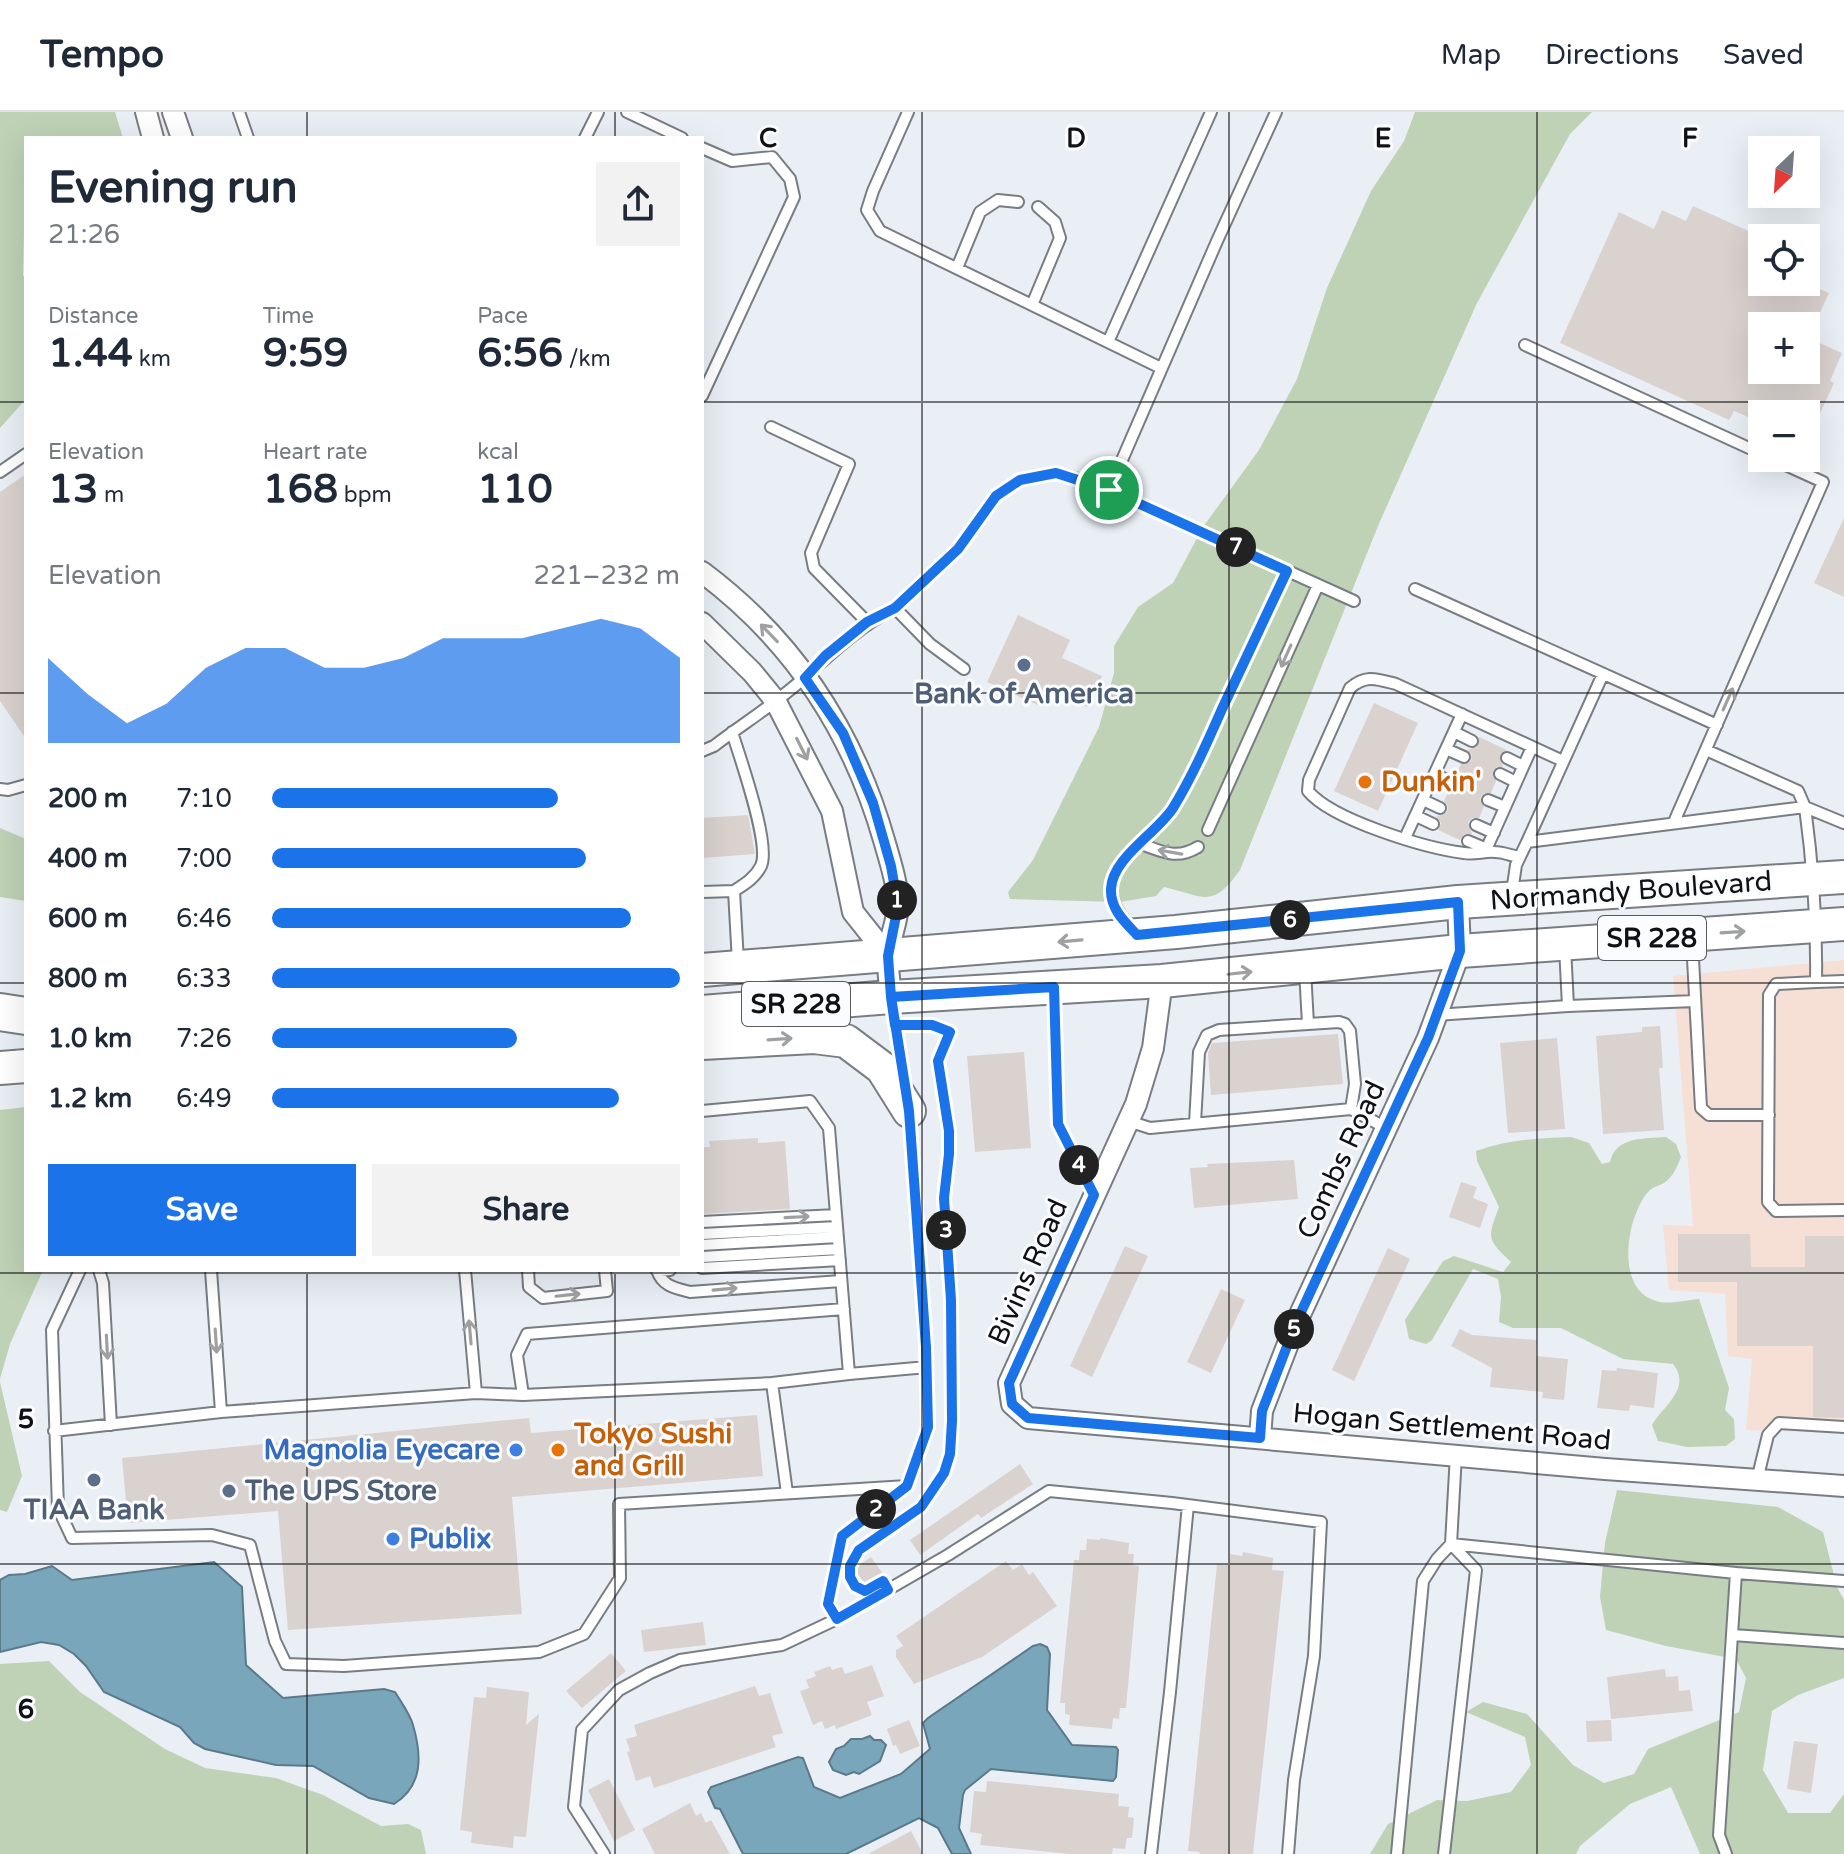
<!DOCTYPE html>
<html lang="en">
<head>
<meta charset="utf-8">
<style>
	:root { --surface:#fff; --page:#f2f2f3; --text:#1f2937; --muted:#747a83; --line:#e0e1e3; --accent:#1a73e8 }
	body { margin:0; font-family:"Varela Round",sans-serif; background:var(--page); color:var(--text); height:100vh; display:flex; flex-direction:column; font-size:30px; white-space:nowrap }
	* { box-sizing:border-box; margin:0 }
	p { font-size:26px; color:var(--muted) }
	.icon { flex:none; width:44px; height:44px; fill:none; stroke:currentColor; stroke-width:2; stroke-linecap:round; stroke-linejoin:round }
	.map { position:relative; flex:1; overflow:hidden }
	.drawer { position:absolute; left:24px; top:24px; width:680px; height:1136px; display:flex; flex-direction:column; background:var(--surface); border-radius:0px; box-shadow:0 8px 32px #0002 }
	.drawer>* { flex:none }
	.needle { width:52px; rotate:205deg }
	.fabs { position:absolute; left:1748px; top:24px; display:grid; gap:16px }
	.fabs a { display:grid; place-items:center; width:72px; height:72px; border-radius:0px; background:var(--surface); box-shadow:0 8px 32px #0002; font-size:40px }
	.pin { position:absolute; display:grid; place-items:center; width:68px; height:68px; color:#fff; margin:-34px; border:4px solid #fff; border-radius:50%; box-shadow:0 2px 8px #0007 }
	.km { position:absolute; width:40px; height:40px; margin:-20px; border-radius:50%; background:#222; color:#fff; font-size:22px; line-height:40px; text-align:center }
	.round { display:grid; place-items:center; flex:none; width:84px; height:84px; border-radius:0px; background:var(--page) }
	.head { display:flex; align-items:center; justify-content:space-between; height:136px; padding:0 24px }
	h1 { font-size:44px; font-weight:800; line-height:60px }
	.figures { display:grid; grid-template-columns:repeat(3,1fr); gap:12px; height:136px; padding:8px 24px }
	.figures div { display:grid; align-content:center }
	.figures b { font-size:40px; font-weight:800 }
	.figures small { font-size:22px; font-weight:400 }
	.figures p { font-size:22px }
	.chart { height:224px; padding:16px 24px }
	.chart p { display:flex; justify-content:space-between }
	.chart svg { width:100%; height:144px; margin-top:8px; fill:var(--accent); opacity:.7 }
	.cta { display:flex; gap:16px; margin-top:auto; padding:16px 24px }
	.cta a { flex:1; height:92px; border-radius:0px; background:var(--accent); color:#fff; font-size:32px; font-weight:800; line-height:92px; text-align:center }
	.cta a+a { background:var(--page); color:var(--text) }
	ul { padding:0 24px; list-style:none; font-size:26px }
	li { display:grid; grid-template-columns:128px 96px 1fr; align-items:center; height:60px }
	li i { height:20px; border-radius:10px; background:var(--accent) }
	header { display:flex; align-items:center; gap:48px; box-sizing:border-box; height:112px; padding:0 40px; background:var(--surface); border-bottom:2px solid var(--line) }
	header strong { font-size:38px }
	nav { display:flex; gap:44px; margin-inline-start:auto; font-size:28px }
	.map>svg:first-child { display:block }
</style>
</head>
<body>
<header>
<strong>Tempo</strong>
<nav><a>Map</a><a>Directions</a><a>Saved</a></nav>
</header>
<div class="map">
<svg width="1844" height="1742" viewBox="0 0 1844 1742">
	<rect width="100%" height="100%" fill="#eaeff6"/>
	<path fill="#f6dfd4" d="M1844,848V1321L1746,1318L1752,1247L1728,1244L1725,1182L1669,1178L1663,1113L1693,1114L1673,864Z"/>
	<path fill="#bfd2b5" d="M0,0H115L123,26H26L23,164L26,165V287L0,316Z
		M1415,0H1592L1570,22L1477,191L1378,414L1240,758C1212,798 1204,784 1164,775L1156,784L1120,790L1010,787L1008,780L1033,748L1099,615L1114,561V534L1138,495L1173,471L1203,415L1259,338L1297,267L1327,176L1371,79L1404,29Z
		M0,716L26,727V789L0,785Z
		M26,995V1158H43L10,1232L0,1267V998Z
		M1571,1025L1589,1031L1602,1052L1610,1050C1616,1024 1644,1027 1666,1025L1676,1032L1681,1045C1677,1055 1673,1065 1664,1071C1659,1074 1652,1075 1648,1080C1627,1104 1614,1177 1656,1189C1668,1193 1687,1188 1699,1187L1729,1276L1725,1298L1734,1307L1735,1327L1726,1334L1687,1335L1658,1329L1652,1313C1664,1293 1692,1276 1673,1252L1623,1247L1561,1216H1513L1499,1210L1501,1185L1498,1167L1473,1157L1432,1228L1426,1232L1409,1227L1405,1208L1443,1149L1454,1144L1503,1160L1511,1150C1487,1127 1487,1127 1499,1095L1477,1049L1476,1039C1507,1028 1538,1026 1571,1025Z
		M0,1270L22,1364L7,1400L0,1398Z
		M1617,1378L1778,1395L1823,1420L1837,1475L1844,1488V1566L1798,1583L1772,1599L1763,1658L1788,1701H1830L1844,1682V1742H1700L1671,1675L1630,1692L1580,1734L1576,1742H1370L1388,1712L1437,1688L1467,1689L1511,1680L1531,1653L1525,1625L1466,1600L1483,1590L1527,1602L1573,1653L1604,1671L1634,1662L1648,1637L1739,1600L1746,1566L1736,1547L1666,1534L1606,1518L1600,1485L1605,1431Z
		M49,1549L80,1580L165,1637L205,1656L276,1666L323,1683L381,1714L408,1712L421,1718L426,1742H0V1552Z"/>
	<path fill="#7aa6bb" stroke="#5a7989" stroke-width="2" d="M214,1450L242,1475L246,1553L283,1586L384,1577L395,1580C401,1590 410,1602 413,1613C422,1644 423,1674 394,1692L369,1686L313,1654L276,1653L205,1637L194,1631L180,1615L104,1580L86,1554L74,1542L59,1533L41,1530L0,1540V1468L9,1463L25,1462L52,1454L72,1468Z
		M1040,1532L1047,1535L1050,1542L1047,1598L1072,1633L1116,1635L1118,1638L1116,1665L1113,1669L991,1657L965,1678L963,1683L959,1716L971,1742H952L938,1716L919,1706L846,1742H743L720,1697L715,1696L708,1680L711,1675L798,1645L803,1646L814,1675L840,1686L901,1662L930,1637L923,1611L928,1606L1033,1534Z
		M870,1624L874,1628H881L886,1633L880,1649L859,1662L854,1660L846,1663L833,1658L829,1650L836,1637L844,1634L851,1627H862Z"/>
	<path fill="#dad2cf" d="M1693,94L1762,125V170H1803L1829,181L1814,214H1762V234L1751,258H1806V225L1842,241L1830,269L1834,271L1806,332V302H1762V311L1734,299L1729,308L1560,231L1619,100L1654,117L1662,98L1686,109Z
		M26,362V627L0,589V380Z
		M1844,406V485L1814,471Z
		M1018,503L1070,528L1062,546L1102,564L1087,595L1048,577L1040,594L987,570Z
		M1374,591L1418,611L1378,699L1334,679Z
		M1479,625L1507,638L1500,643L1503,655H1496L1493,659L1496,669L1491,681H1484L1480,686L1484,695L1479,706H1472L1468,710L1472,722H1464L1460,728L1438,718L1441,711L1436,705L1447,700L1448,695L1444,689L1449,678L1459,675L1460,670L1455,664L1461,652L1471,649L1472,643L1467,638L1477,635Z
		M748,703L755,742L702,746V706Z
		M1660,914L1663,956H1659L1664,1018L1603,1022L1596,924L1642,920V915Z
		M1338,922L1343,972L1211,983L1208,941L1212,931Z
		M1557,926L1565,1017L1508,1021L1500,931Z
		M1024,940L1031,1036L975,1040L967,944Z
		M758,1026V1031L785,1029L790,1097L702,1102V1035H710L709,1029Z
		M1294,1048L1298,1087L1194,1096L1190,1056L1208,1055L1207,1052Z
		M1461,1070L1477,1075L1473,1086L1488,1092L1480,1116L1449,1105Z
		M1678,1122H1750L1751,1155H1805V1124H1844V1306L1813,1305V1234H1737V1170H1678Z
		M1125,1134L1148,1144L1092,1265L1070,1254Z
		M1388,1136L1410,1147L1354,1269L1332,1258Z
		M1221,1177L1245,1188L1211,1261L1187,1250Z
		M1460,1217L1472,1223L1537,1228L1536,1244L1568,1247L1564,1288L1542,1286L1543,1280L1490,1275L1492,1256L1451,1234Z
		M1617,1256L1658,1261L1654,1296L1630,1293L1629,1299L1597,1296L1602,1258L1616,1259Z
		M757,1303L763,1364L512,1385L522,1502L288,1518L278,1399L128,1411L122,1346L529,1306L531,1321Z
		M1020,1352L1033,1372L981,1406L978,1402L920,1443L910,1428Z
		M1100,1426L1129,1431L1128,1442H1134L1133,1453L1139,1454L1126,1596H1120L1119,1607L1113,1606L1112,1617L1069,1613L1070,1603L1065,1602V1591H1060L1074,1448H1079L1080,1438H1086L1087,1427L1100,1428Z
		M1243,1440L1273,1446L1272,1458L1284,1459L1253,1742H1199L1200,1740L1188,1739L1217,1452L1229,1453L1230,1442L1242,1444Z
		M871,1445L883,1462L866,1473L854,1457Z
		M1006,1449L1013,1458L1022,1452L1029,1463L1033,1460L1057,1494L982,1545L914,1572L896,1545V1538L903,1534L896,1524Z
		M703,1510L706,1533L644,1540L641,1518Z
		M611,1541L626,1559L582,1596L566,1579Z
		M872,1553L884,1584L867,1590L872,1603L836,1617L835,1613L825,1617L822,1609L813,1613L800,1579L809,1576L806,1568L816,1564L814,1560L830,1554L832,1558L842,1555L845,1562Z
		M1665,1557L1666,1565L1678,1564L1679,1579L1690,1578L1693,1599L1611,1607L1607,1565Z
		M755,1574L759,1584L770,1581L783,1621L772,1624L776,1635L654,1676L650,1664L636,1669L627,1640L630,1639L626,1627L637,1624L634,1613Z
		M487,1575L529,1580L526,1613L539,1602L526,1725L514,1724L513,1736L471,1731L472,1720L460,1718L474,1585L486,1586Z
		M909,1608L920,1634L900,1642L896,1633L893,1634L887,1617Z
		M1611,1608L1612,1629L1587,1630L1586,1609Z
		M1794,1629L1818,1632L1811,1681L1787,1677Z
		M609,1667L635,1718L614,1729L588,1678Z
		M987,1669L1119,1682L1118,1694L1129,1695L1128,1705L1134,1706L1132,1726H1127L1125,1737L1113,1736L1112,1742H1070L980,1733L982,1722L970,1720L974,1679L986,1680Z
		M690,1691L696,1704L701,1701L706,1711L711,1708L730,1742H655L642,1717Z
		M911,1719L923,1742H868Z"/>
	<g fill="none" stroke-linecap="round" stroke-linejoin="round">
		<defs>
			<path id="lane" d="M239,0L248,26
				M627,0L682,26
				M908,0L873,79L867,98L880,119L1161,256
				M585,26L598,0
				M702,36L732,49L772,45L790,67L794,85L702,284
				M957,156L980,100L998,88L1018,90
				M1032,193L1060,126L1055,110L1038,95
				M1108,230L1211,0
				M1525,233L1762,342
				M771,315L849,352L811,441L814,456L867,510
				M0,360L26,342
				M1109,378L1217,129L1276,0
				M1415,477L1717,613
				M895,496L958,437L996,384L1020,368L1056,361L1093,371L1354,489
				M732,620C740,646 771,733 761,754C755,766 745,772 734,779
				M1454,620L1472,629
				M1446,637L1464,645
				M1706,638L1798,679L1805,695L1844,711
				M702,639L714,634C744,611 778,590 805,565C834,539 860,514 895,496L930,532L964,557
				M1507,646L1523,654
				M1435,662L1452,671
				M1500,662L1516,670
				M0,677L8,678L26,673
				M1423,688L1440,696
				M1488,688L1505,695
				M1416,704L1433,712
				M1674,710L1823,370L1770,346
				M1476,713L1494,721
				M1208,718L1318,473
				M1405,726L1462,602
				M1468,729L1487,737
				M1527,730L1603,562
				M1141,732C1163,740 1177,748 1198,735
				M1485,740L1532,635
				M1520,745C1512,744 1503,740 1495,740C1485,739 1474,743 1464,741C1425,736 1332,708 1308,679L1309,668L1350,576C1366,562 1377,567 1396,572L1563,649
				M702,780L734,779L738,850
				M1512,780L1516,753L1527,730L1805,695C1813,754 1817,811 1816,870L1844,869
				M1131,816C1116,799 1106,783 1115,761C1125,737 1157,719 1172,697C1191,668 1205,635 1219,604C1242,555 1264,507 1287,459
				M1692,828L1701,996L1709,1003H1769
				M1565,835L1568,894L1695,889
				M1305,858L1308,912
				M1816,870L1776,872L1769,883L1768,1090L1776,1099L1844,1098
				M1054,877L1058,1012L1093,1081
				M892,890L904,969
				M1436,903L1568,894
				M702,999L810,989L829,1016L849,1262L927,1255
				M1128,1009L1150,1016L1351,997L1386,1016
				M1195,1011L1199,940L1207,923L1219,918L1339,910L1345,912L1350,919L1355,972L1351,997
				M702,1110L836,1103
				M702,1122L837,1115
				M702,1133L838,1125
				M702,1145L839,1137
				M702,1156L840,1148
				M80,1158L52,1218L58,1396L72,1426L212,1423L250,1433L275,1529L286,1552L344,1554L539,1540L584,1522L620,1466L619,1392L907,1374
				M99,1158L103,1171L111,1313
				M211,1158L221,1300
				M465,1158L476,1281
				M528,1158L529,1175L543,1186L607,1179L605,1158
				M657,1158C662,1174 675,1176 690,1180L841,1169
				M657,1159L670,1158
				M523,1283L517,1243L527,1222L844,1197
				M54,1319L221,1300L476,1281L523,1283L772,1271
				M1456,1342L1451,1432L1736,1461
				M1757,1368L1768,1323L1779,1311L1844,1315
				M787,1381L772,1271L849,1262
				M837,1507L828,1492L842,1424L907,1374L928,1315L926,1235L909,1001
				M1733,1523L1844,1531
				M604,1742L574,1695L582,1618L619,1578L650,1561L680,1548L782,1533L837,1507L948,1443L1049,1379L1172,1391L1321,1410L1314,1544L1294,1668L1288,1742
				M1151,1742L1170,1580L1188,1393
				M1397,1742L1423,1469L1437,1447L1451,1432L1476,1458L1444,1742
				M1726,1742L1719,1723L1736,1461L1844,1469"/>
			<path id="street" d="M146,0L153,26
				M173,0L182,26
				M702,460C793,528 853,620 884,728C890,749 898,773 898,794C897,810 890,826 888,842C887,856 890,871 891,885
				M702,511L752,560L775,588L832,699L853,800L888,844
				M1162,869L1153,936L1136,992L1009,1271L1012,1292L1028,1306L1605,1357L1844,1374
				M1260,1326L1262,1299L1296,1211L1428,926L1460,839L1458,790"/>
			<path id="primary" d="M702,858L1176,820L1458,790L1844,765
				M702,900L891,885L1162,869L1460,839L1844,812
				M702,931L814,925L846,929L882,956L909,999
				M0,956L26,954"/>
			<path id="highway" d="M0,900L26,904"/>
		</defs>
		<use href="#lane" stroke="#787d83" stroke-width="14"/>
		<use href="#street" stroke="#787d83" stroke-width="24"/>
		<use href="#primary" stroke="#787d83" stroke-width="36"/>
		<use href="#highway" stroke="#787d83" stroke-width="40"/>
		<path stroke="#909399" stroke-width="4" stroke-dasharray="2 6" stroke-linecap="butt" d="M854,1448L859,1438L921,1395L944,1361L950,1342L952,1309L951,1188L944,1086L949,1042V1019L938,949L950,920L932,913H910
			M850,1464L855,1474L862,1477"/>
		<use href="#lane" stroke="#fff" stroke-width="10"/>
		<use href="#street" stroke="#fff" stroke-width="20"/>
		<use href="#primary" stroke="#fff" stroke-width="32"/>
		<use href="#highway" stroke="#fff" stroke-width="36"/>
	</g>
	<defs><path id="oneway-shaft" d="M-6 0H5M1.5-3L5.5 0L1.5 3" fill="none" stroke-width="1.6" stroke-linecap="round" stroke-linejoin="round" transform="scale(2)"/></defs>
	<g stroke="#9fa0a1">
		<use href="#oneway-shaft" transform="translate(769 521) rotate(-134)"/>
		<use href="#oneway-shaft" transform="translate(1286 544) rotate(114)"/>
		<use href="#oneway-shaft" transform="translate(1728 587) rotate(-66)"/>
		<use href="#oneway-shaft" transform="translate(802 637) rotate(63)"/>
		<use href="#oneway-shaft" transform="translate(1170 740) rotate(-170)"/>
		<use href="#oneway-shaft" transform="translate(1733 820) rotate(-4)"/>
		<use href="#oneway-shaft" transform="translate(1070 829) rotate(175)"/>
		<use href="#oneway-shaft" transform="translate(1240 861) rotate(-6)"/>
		<use href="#oneway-shaft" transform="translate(780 927) rotate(-4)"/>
		<use href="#oneway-shaft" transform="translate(797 1105) rotate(-3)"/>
		<use href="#oneway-shaft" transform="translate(725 1177) rotate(-5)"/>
		<use href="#oneway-shaft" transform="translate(568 1183) rotate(-6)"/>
		<use href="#oneway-shaft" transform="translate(470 1220) rotate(-95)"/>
		<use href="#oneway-shaft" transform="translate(216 1229) rotate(86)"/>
		<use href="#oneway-shaft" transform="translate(107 1235) rotate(87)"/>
	</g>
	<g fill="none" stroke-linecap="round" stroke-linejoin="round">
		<defs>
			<path id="route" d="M1109,378L1056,361L1020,368L996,384L958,437L895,496L867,510L825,544L805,566L843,621L873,691L891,754L898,794L888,844L891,885L909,999L926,1235L928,1315L907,1374L842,1424L828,1492L837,1507L888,1478L883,1469L865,1479L855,1474L850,1465V1454L859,1438L921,1395L944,1361L950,1342L952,1309L951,1188L944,1086L949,1042V1019L938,949L950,920L932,913H895L891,885L1054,875L1058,1012L1094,1083L1009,1271L1012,1292L1028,1306L1260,1326L1262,1299L1296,1211L1428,926L1460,839L1458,790L1137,823C1125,810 1110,797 1111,777C1112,746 1157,721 1173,696C1192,665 1207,631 1222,597C1244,551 1265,505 1287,459L1109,378"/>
		</defs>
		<use href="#route" stroke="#fff" stroke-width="16"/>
		<use href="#route" stroke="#1a73e8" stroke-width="10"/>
	</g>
	<path fill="none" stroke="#101114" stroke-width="2" stroke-opacity="0.55" d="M307,0V26M615,0V26M922,0V1742M1229,0V1742M1537,0V1742M0,290H26M702,290H1844M0,581H26M702,581H1844M0,871H26M702,871H1844M307,1158V1742M615,1158V1742M0,1161H1844M0,1452H1844"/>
	<g fill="#5c6f8a" stroke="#fafcff" stroke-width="3">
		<circle cx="1024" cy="553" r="8"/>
		<circle cx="94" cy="1368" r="8"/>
		<circle cx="229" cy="1379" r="8"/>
	</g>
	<g fill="#e8710a" stroke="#fafcff" stroke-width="3">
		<circle cx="1365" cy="670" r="8"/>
		<circle cx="558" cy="1338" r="8"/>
	</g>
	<g fill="#3f7fe0" stroke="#fafcff" stroke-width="3">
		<circle cx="516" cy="1338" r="8"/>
		<circle cx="393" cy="1427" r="8"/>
	</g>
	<g text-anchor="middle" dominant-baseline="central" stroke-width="6" stroke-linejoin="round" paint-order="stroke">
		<g fill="#fafcff" stroke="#56585a" stroke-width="2">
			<rect x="1598" y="804" width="108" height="44" rx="6"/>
			<rect x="742" y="870" width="108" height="44" rx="6"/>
		</g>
		<g font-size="26" font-weight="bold" fill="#101114">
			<text x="1652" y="826">SR 228</text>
			<text x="796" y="892">SR 228</text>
		</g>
		<g font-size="28" font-weight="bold" fill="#4e5e75" stroke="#fafcff">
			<text x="1024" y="582">Bank of America</text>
			<text x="245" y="1379" text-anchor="start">The UPS Store</text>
			<text x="94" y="1398">TIAA Bank</text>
		</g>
		<g font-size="28" font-weight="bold" fill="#c56008" stroke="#fafcff" text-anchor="start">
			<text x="1381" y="670">Dunkin'</text>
			<text x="574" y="1322">Tokyo Sushi<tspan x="574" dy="32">and Grill</tspan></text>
		</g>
		<g font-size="28" fill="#101114" stroke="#fafcff">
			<text transform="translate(1631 779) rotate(-4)">Normandy Boulevard</text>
			<text transform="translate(1341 1048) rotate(-65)">Combs Road</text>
			<text transform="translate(1028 1160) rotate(-66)">Bivins Road</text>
			<text transform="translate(1452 1315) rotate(5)">Hogan Settlement Road</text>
		</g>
		<g font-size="28" font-weight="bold" fill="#366cbe" stroke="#fafcff" text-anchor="end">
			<text x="500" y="1338">Magnolia Eyecare</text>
			<text x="409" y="1427" text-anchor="start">Publix</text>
		</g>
	</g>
	<g font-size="26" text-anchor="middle" font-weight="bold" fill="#101114" stroke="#fafcff" stroke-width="6" stroke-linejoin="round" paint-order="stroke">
		<text x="768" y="35">C</text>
		<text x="1076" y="35">D</text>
		<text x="1383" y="35">E</text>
		<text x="1690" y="35">F</text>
		<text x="26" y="1316">5</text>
		<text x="26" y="1606">6</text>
	</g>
</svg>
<div class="fabs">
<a><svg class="needle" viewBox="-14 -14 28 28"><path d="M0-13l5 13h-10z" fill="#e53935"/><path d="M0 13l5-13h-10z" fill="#747a83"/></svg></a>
<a><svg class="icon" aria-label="locate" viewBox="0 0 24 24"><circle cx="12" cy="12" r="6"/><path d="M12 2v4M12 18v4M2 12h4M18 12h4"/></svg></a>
<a>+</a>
<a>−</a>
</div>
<div class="pin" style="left:1109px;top:378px;background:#1e9e55"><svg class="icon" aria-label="arrive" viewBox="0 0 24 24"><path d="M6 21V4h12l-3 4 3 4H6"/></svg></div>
<b class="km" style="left:897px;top:788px">1</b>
<b class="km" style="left:876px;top:1397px">2</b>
<b class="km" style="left:946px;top:1118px">3</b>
<b class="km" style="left:1079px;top:1053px">4</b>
<b class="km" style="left:1294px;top:1217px">5</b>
<b class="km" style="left:1290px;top:808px">6</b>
<b class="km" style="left:1236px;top:435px">7</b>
<section class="drawer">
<div class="head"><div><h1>Evening run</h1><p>21:26</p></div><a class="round"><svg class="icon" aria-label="share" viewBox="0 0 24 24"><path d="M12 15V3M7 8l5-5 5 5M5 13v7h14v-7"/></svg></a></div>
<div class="figures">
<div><p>Distance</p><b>1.44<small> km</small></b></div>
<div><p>Time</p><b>9:59</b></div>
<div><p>Pace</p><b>6:56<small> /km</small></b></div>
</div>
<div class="figures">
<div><p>Elevation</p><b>13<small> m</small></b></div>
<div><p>Heart rate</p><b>168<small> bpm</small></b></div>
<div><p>kcal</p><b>110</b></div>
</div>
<div class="chart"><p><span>Elevation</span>221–232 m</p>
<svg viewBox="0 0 160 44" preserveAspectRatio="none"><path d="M0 44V18L10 29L20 38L30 32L40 21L50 15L60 15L70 21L80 21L90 18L100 12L110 12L120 12L130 9L140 6L150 9L160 18V44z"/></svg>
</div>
<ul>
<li><b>200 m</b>7:10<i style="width:70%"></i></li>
<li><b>400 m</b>7:00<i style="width:77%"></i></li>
<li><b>600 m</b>6:46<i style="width:88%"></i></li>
<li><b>800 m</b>6:33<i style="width:100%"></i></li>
<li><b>1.0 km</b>7:26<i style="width:60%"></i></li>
<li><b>1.2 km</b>6:49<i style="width:85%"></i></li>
</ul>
<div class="cta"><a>Save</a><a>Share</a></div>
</section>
</div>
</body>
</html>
